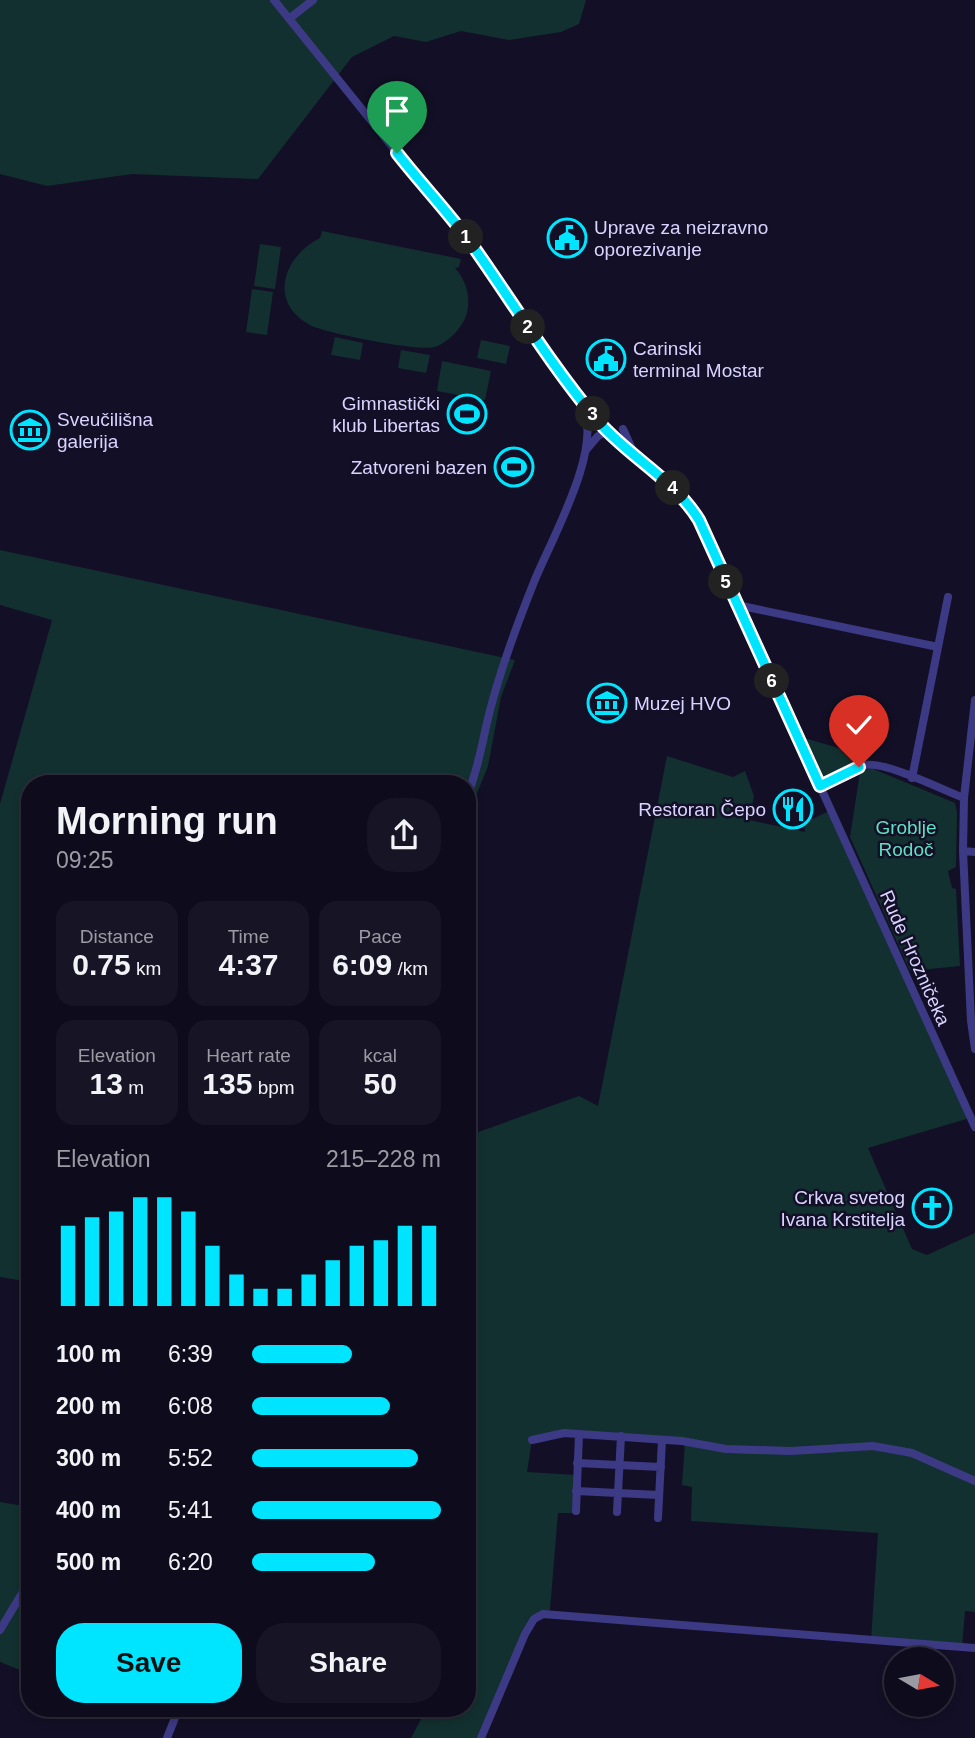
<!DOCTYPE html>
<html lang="en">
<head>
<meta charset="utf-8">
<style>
	:root { --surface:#0e0b1c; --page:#171425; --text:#f1f3f6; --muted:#9b9ba3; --line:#2e2b3b; --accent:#00e5ff }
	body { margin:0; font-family:Helvetica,sans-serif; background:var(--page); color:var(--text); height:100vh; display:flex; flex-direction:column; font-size:26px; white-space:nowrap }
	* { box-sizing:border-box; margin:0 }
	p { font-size:23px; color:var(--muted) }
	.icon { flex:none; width:38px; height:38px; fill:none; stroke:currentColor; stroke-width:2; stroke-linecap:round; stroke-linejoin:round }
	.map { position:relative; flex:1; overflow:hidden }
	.panel { position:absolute; left:21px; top:775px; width:455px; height:942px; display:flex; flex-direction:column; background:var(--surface); border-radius:28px; box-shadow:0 4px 10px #0003,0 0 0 2px var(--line) }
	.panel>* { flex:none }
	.needle { width:46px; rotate:100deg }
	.tools { position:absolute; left:884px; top:1647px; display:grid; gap:14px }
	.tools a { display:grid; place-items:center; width:70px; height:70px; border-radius:50%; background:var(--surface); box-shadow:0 4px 10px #0003,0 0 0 2px var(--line); font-size:35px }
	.pin { position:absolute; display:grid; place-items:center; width:60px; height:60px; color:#fff; margin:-72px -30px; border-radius:50% 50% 50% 0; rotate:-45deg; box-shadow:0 0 7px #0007 }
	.pin .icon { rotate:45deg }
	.km { position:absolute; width:35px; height:35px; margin:-18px; border-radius:50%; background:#222; color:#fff; font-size:19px; line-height:35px; text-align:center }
	.round { display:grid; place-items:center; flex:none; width:74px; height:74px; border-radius:28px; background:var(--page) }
	.summary { display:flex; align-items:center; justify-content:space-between; height:119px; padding:0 35px }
	h1 { font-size:38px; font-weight:700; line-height:52px }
	.stats { display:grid; grid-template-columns:repeat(3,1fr); gap:10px; height:119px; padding:7px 35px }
	.stats div { display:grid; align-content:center; border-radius:18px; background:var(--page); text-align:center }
	.stats b { font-size:30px; font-weight:700 }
	.stats small { font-size:19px; font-weight:400 }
	.stats p { font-size:19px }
	.chart { height:196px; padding:14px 35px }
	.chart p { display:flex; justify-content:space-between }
	.chart svg { width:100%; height:126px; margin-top:7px; stroke:var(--accent); stroke-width:6 }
	.cta { display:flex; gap:14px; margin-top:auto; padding:14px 35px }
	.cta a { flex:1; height:80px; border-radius:28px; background:var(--accent); color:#111; font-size:28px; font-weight:700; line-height:80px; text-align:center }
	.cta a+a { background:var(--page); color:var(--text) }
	ul { padding:0 35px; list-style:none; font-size:23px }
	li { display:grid; grid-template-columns:112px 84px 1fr; align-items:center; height:52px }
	li i { height:18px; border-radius:9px; background:var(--accent) }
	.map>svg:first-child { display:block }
</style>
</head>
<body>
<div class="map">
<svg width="975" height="1738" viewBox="0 0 975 1738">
	<rect width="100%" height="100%" fill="#130f26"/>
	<path fill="#12302f" d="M0,0H586L579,24L561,32L509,40L461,31L426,42L394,36L352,57L258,179L132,174L47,186L0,174Z
		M322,231L461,259L459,267L455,268C466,280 471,297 467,313C463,327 449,342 435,347C421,352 324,333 310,325C267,302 284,256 320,238Z
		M260,244L281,247L275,289L254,286Z
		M252,289L273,292L267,335L246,332Z
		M335,337L363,343L360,360L331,355Z
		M481,340L510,346L506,364L477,358Z
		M401,350L430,355L426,373L398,368Z
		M442,361L491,371L485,400L437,391Z
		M0,550L515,660L501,697L488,766L467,818V784H30V1282L0,1277V804L52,620L0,605Z
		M804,738L856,753L859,767L820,786L800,743Z
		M667,756L733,777L745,771L754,796L749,820L805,832L804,823L831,810L970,1118L868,1148L912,1249L927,1255L975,1233V1612L965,1611L962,1647L871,1640L878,1533L691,1521L692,1487L682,1485L685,1442L579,1434L532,1440L527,1472L577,1475L575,1513H558L550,1610L534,1619L481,1738H411L427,1708H467V1136L579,1096L598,1106Z
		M871,768L955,803L957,812L956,867L948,871L952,888L956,889L960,966L910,971L850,837L860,772Z
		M0,1502L30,1507V1674L0,1662Z"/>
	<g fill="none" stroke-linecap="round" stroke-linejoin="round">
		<path stroke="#3d3a85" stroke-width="8" d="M274,0L473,247L567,383L608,431L678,493L699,520L975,1127
			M290,18L313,0
			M623,429L632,449
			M587,449L598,436L608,431
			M737,605L938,647
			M975,700L964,798L963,851L971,1021L975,1049
			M912,778L948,597
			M820,786C834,778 849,768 865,765C885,761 943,790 964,798
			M467,796C480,766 483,734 492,703C503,662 518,622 534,582C549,544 605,446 582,408
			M963,851L975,852
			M532,1440L564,1433L682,1441L726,1449L791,1451L873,1446L912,1453L975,1481
			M577,1463L661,1467
			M576,1491L659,1495
			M576,1511L579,1434
			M617,1512L621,1436
			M658,1518L662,1440
			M0,1630L30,1580
			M167,1738L179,1708
			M481,1738L525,1634L534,1619L543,1614L975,1648"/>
	</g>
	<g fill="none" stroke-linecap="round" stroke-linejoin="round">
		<defs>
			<path id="route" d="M397,153C422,185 451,215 475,249C515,306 551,365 596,419C627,456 673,478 699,520L820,786L859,767"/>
		</defs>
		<use href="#route" stroke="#fff" stroke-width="14"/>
		<use href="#route" stroke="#00e5ff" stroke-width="9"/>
	</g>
	<defs>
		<symbol id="civic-ring" viewBox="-11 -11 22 22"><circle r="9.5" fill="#130f26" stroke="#00e5ff" stroke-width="1.5"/><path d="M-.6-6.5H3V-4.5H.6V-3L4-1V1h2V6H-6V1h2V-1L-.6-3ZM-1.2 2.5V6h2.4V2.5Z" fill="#00e5ff"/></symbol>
		<symbol id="stadium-ring" viewBox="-11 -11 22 22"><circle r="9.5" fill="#130f26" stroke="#00e5ff" stroke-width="1.5"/><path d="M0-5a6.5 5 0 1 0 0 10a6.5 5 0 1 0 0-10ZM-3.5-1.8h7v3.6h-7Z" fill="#00e5ff"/></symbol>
		<symbol id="museum-ring" viewBox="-11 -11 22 22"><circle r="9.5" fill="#130f26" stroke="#00e5ff" stroke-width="1.5"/><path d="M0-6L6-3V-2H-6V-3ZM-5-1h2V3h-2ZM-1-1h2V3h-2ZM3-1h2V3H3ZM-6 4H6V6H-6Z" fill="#00e5ff"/></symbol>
		<symbol id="restaurant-ring" viewBox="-11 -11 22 22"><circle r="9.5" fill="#130f26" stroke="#00e5ff" stroke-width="1.5"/><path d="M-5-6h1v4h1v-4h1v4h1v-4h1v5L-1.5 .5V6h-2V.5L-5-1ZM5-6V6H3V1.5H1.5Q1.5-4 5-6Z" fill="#00e5ff"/></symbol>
		<symbol id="church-ring" viewBox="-11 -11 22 22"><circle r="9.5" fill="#130f26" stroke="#00e5ff" stroke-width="1.5"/><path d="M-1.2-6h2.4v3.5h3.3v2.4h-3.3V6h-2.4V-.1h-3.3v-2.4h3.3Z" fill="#00e5ff"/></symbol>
	</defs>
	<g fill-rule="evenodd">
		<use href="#civic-ring" x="545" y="216" width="44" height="44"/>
		<use href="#civic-ring" x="584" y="337" width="44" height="44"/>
		<use href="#stadium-ring" x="445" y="392" width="44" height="44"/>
		<use href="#museum-ring" x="8" y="408" width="44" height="44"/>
		<use href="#stadium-ring" x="492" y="445" width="44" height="44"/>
		<use href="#museum-ring" x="585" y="681" width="44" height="44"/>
		<use href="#restaurant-ring" x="771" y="787" width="44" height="44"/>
		<use href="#church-ring" x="910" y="1186" width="44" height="44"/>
	</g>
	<g text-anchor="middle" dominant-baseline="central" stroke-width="5" stroke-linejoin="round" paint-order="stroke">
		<g font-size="19" fill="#d9d4ff" stroke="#130f26" text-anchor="start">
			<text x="594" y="227">Uprave za neizravno<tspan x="594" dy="22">oporezivanje</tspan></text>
			<text x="633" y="348">Carinski<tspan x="633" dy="22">terminal Mostar</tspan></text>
			<text x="440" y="403" text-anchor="end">Gimnastički<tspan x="440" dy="22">klub Libertas</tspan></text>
			<text x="57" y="419">Sveučilišna<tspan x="57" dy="22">galerija</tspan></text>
			<text x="487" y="467" text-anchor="end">Zatvoreni bazen</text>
			<text x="634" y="703">Muzej HVO</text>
			<text x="766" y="809" text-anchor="end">Restoran Čepo</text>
			<text x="905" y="1197" text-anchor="end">Crkva svetog<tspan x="905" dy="22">Ivana Krstitelja</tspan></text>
		</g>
		<g font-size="19" fill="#5fe0c0" stroke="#130f26">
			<text x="906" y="827">Groblje<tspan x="906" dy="22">Rodoč</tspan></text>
		</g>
		<g font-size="19" fill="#d9d4ff" stroke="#130f26">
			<text transform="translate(915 958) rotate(66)">Rude Hrozničeka</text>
		</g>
	</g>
</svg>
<div class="tools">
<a><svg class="needle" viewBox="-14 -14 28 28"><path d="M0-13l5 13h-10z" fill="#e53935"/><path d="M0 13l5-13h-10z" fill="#9b9ba3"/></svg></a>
</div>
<div class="pin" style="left:397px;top:153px;background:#1e9e55"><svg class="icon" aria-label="arrive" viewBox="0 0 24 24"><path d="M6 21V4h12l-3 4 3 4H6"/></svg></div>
<div class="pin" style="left:859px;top:767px;background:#d93025"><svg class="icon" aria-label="check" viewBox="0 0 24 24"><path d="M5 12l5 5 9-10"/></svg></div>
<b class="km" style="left:466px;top:237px">1</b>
<b class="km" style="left:528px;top:327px">2</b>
<b class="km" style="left:593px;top:414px">3</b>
<b class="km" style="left:673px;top:488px">4</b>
<b class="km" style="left:726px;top:582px">5</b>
<b class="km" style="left:772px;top:681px">6</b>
<section class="panel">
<div class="summary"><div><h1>Morning run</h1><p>09:25</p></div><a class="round"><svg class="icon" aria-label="share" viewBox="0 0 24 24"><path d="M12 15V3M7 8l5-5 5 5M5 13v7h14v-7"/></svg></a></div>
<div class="stats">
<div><p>Distance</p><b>0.75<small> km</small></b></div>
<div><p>Time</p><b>4:37</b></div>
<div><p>Pace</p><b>6:09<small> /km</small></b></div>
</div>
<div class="stats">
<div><p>Elevation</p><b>13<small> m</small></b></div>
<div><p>Heart rate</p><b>135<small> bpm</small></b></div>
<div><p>kcal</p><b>50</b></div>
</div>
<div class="chart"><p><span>Elevation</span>215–228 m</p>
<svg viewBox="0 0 160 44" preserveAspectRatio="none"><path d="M5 44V16M15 44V13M25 44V11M35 44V6M45 44V6M55 44V11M65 44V23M75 44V33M85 44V38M95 44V38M105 44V33M115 44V28M125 44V23M135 44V21M145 44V16M155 44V16"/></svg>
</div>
<ul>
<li><b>100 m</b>6:39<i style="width:53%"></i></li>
<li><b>200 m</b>6:08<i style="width:73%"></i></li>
<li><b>300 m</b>5:52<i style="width:88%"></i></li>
<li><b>400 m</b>5:41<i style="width:100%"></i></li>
<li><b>500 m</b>6:20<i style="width:65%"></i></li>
</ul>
<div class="cta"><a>Save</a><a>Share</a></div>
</section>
</div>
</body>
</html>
